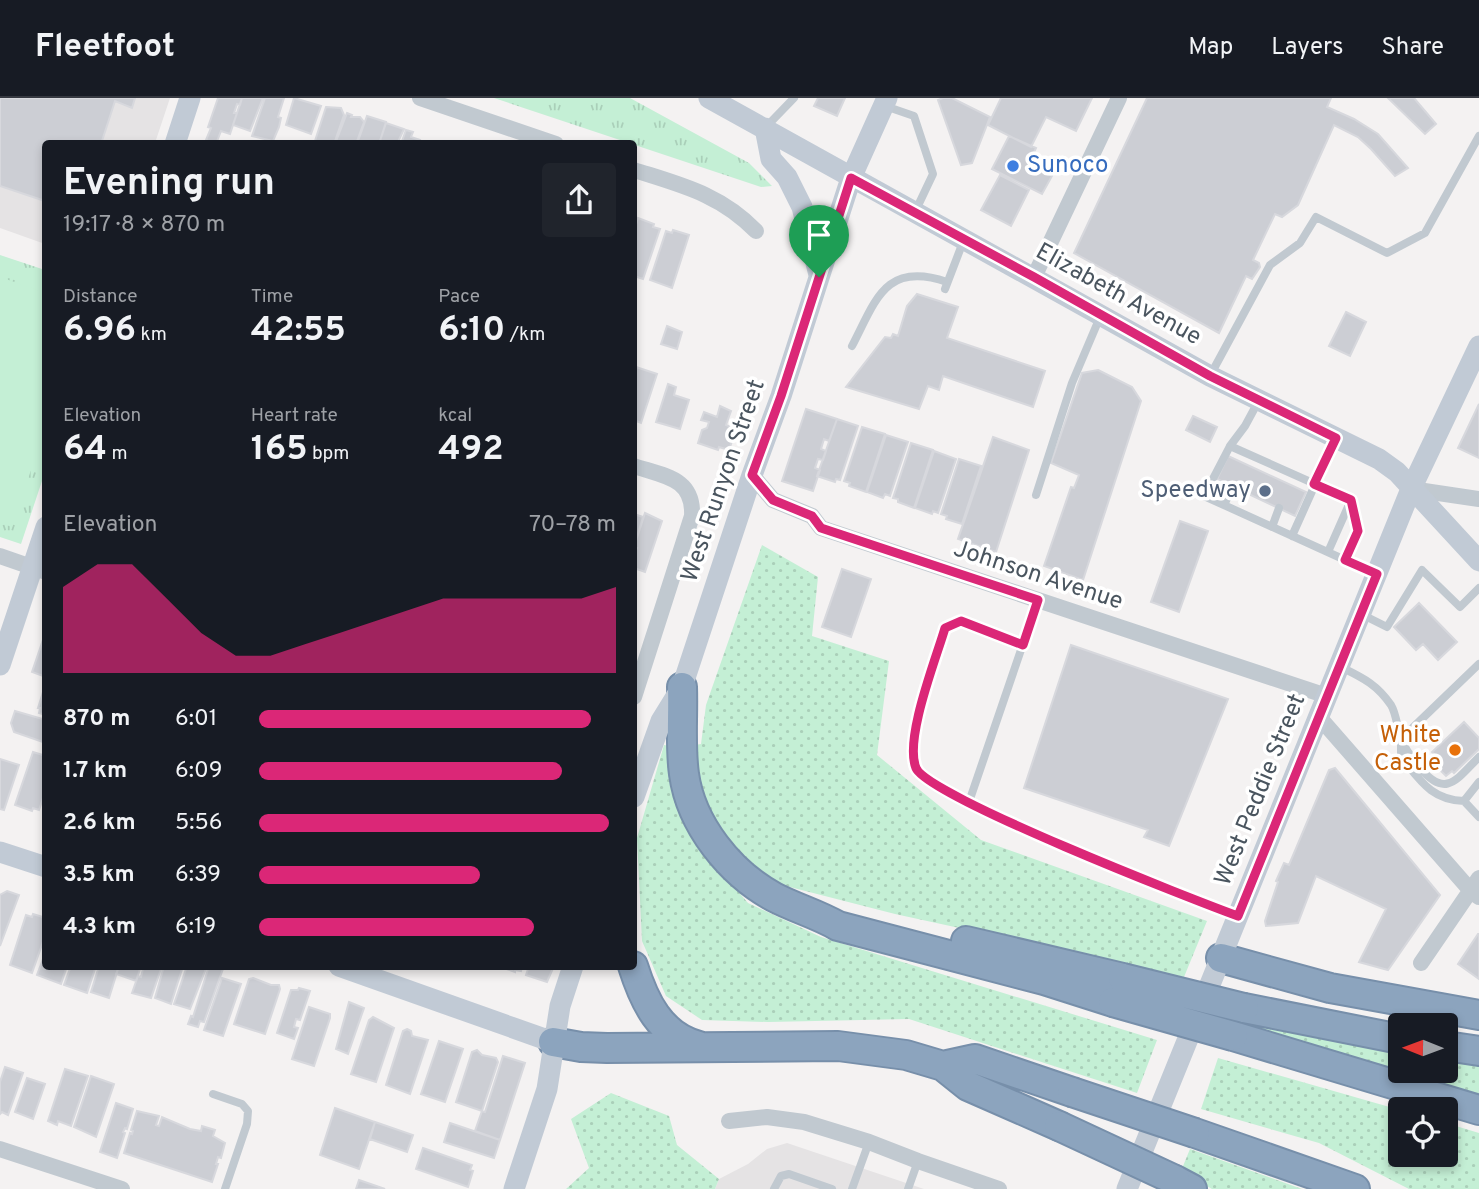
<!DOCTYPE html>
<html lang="en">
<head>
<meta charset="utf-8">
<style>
	:root { --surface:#171b24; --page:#20242c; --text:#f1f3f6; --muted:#9ea1a6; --line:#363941; --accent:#db2777 }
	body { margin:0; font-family:Overpass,sans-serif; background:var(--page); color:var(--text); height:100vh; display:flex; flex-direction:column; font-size:26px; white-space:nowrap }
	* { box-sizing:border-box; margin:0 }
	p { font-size:23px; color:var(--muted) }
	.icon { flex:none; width:38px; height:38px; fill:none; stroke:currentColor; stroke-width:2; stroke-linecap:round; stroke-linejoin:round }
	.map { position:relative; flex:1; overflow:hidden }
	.panel { position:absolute; left:42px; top:42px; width:595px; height:830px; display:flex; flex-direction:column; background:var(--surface); border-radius:7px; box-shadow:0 4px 10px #0003 }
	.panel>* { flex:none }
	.needle { width:46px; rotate:271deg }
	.fabs { position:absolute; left:1388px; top:915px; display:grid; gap:14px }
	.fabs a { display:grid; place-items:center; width:70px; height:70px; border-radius:7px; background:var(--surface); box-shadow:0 4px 10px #0003; font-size:35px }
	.pin { position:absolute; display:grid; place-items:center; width:60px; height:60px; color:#fff; margin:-72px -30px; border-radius:50% 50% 50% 0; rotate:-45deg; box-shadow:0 0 7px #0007 }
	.pin .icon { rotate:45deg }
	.round { display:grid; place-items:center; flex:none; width:74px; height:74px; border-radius:7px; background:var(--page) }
	.headline { display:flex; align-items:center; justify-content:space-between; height:119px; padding:0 21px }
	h1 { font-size:38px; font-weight:700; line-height:52px }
	.stats { display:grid; grid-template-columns:repeat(3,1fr); gap:10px; height:119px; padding:7px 21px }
	.stats div { display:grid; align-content:center }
	.stats b { font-size:35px; font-weight:700 }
	.stats small { font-size:19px; font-weight:400 }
	.stats p { font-size:19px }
	.chart { height:196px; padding:14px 21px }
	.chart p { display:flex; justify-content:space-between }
	.chart svg { width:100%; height:126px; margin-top:7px; fill:var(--accent); opacity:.7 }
	ul { padding:0 21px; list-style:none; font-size:23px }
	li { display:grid; grid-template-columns:112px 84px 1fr; align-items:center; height:52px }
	li i { height:18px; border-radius:9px; background:var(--accent) }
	header { display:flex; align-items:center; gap:42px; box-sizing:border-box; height:98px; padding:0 35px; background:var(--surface); border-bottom:2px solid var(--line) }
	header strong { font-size:33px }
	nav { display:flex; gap:38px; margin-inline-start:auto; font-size:24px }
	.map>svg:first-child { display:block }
</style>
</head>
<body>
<header>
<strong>Fleetfoot</strong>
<nav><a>Map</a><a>Layers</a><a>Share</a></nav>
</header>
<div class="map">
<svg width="1479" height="1091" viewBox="0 0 1479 1091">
	<defs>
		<pattern id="grass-dots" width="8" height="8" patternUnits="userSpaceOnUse" patternTransform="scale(1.75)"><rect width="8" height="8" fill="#c4efd5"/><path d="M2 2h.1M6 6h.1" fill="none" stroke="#aacfb9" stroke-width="1.8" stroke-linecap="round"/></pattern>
		<pattern id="park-tufts" width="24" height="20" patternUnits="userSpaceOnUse" patternTransform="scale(1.75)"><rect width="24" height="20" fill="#c4efd5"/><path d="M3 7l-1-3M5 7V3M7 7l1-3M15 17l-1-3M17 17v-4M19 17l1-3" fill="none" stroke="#aacfb9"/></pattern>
	</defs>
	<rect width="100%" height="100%" fill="#f4f2f2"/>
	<path fill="#e5e3e4" d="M0,0H170L155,45L46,46L45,146L0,130Z
		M787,1045L924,1091H715L719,1081L748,1066L767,1051Z"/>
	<path fill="url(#grass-dots)" d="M762,447L818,479L812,538L889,563L877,657L981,742L1207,823L1184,879L895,816L782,787L745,761L722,733L709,709L699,683L695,647L701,646L706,607Z
		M664,647L670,648L685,724L697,746L748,805L821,839L1157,942L1137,995L909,921L768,924L702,922L666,898L642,843L637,740Z
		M1239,924L1400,954V973H1446V960L1479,965V997L1235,933Z
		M1218,960L1400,1012V1057H1446V1025L1479,1035V1091H1409L1319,1045L1201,1011Z
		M611,995L669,1018L677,1047L719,1081L715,1091H566L589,1070L571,1021Z
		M1190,1051L1302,1091H1212L1181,1073Z"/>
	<path fill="url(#park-tufts)" d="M494,0H630L749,65L772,88L761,89Z
		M0,157L45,172V374L21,446L0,439Z"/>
	<path fill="#c4efd5" d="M0,179L46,195L45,330L12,429L0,425Z"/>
	<path fill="#ccced4" stroke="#d7d8dd" stroke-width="2" d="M0,0H135L132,10L115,3L101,46H46L45,103L0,88Z
		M218,0H242L240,7L237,6L234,15H237L230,36L221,33L216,46L206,42L211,30L208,29Z
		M242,0H263L250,33L233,27Z
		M265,0H284L278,19L281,20L279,29L273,43L252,38Z
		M294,0L321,8L311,36L286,27Z
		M818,0H845L837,18L814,8Z
		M943,0H952L990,19L972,65L961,67L938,2Z
		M1001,0H1092L1076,33L1046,19L1031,49L988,27Z
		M1147,0H1331L1327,9L1354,21L1378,36L1408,70L1395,78L1371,51L1358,39L1334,27L1298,107L1282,119L1275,116L1253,162L1259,165L1260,169L1252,181L1246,178L1219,235L1074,155Z
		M1388,0H1414L1436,26L1425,36Z
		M326,9L341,10L344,17L334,46H314Z
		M347,15L352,17L351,19H360L364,24L356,46H335Z
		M367,18L386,24L379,46H362L358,43Z
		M386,25L404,31L397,46H379Z
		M406,32L413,34L411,39L420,42L419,46H401Z
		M1009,38L1036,50L1029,65L1052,78L1042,96L992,71Z
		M1000,77L1029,92L1011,128L981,112Z
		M638,120L654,126L653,129L660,131L643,181L634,178V133Z
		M673,132L689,137L672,190L650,182L666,133L672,135Z
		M917,196L958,209L947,240L1045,273L1033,309L943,278L939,292L928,288L919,311L846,289L885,239L891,240L893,236L898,238L907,208Z
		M1346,214L1366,224L1350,258L1329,248Z
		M667,228L682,234L677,251L661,246Z
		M636,269L657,276L641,325L634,322V277Z
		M1098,272L1132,289L1141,303L1083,482L1044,468L1071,389L1074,390L1079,377L1051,365L1082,275Z
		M668,286L676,289L674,297L689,302L680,331L656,324Z
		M1479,306V360L1458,350Z
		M720,308L731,313L726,327L736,331L729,352L719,349L718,352L698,345L702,332L707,330L709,324L701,322L704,314L717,319Z
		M806,311L837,321L829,343L824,341L821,351L826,353L823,362L818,361L815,370L820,372L813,393L782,383Z
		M1193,318L1217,329L1210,344L1186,332Z
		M837,321L858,328L840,382L836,381L835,384L817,378Z
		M862,329L885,336L866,394L849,388L850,385L844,383Z
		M886,337L908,344L890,398L885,396L883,400L867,394Z
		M993,339L1029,352L996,454L958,441Z
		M911,345L933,352L914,410L898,404V401L893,400Z
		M934,353L956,361L938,415L933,413L932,416L915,410Z
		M1228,358L1306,394L1295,418L1217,381Z
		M959,361L981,368L962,426L946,421L947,418L941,416Z
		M645,415L662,423L645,474L634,470V456L637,450L634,449Z
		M634,416L643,419L634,449Z
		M1180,423L1208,433L1179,514L1151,504Z
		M842,471L871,481L851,539L822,529Z
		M1419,505L1457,544L1438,562L1423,546L1416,552L1394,529Z
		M46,533V579L32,574Z
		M1071,547L1228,601L1169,748L1144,739L1148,732L1024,690Z
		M44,591L46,592V617L39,615L40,610H38Z
		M15,613L46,622V645L14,634L11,625Z
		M1464,624L1479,640V651L1454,675L1452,673L1446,678L1435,667L1440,663L1432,654Z
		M33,654L46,658V691L39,712L33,710L32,713L15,707Z
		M0,661L19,667L4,712L0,711Z
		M1335,670L1440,797L1388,872L1359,864L1386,811L1316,778L1298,825L1266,828L1265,823L1278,784L1276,783L1284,765L1289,767L1329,672Z
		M7,793L19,797L0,848V797Z
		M33,816L46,820V835L32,875L10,867L26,817L32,819Z
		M1478,836H1479V881L1458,866Z
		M46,853V868H67L61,886L37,877Z
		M71,868H96L87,895L64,887Z
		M99,868H119L109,900L91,894Z
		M119,868H141L136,883L116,876Z
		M141,868H162L151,900L132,895L138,878L141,879L143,871L140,870Z
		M164,868H183L171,906L155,900Z
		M187,868H207L190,911L174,906Z
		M209,868H224L204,924L200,923L198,929L188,926L191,918L193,919Z
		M498,868H522L521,873L515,872V874Z
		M529,868H554L547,884L526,877Z
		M222,880L241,886L223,938L204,932Z
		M253,880L271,887H279L280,891L265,936L234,926L249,881Z
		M299,890L310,893L300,922L296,921L294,929L298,930L294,941L277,935L291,892H298Z
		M349,904L364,910L348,956L336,951Z
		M309,909L330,916V920L314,968L292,961Z
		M373,919L394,930L376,984L351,976L369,922Z
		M407,931L411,933L412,938L428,942L410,996L386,987L403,933Z
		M439,943L463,951L445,1004L421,996Z
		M477,952L482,957L496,960L498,964L482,1013L456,1004L472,954Z
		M503,958L525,965L500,1042L475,1033L482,1013L485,1014Z
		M5,969L23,975L8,1017L2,1014L0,1016V984Z
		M65,971L88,978L71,1028L58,1023L57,1027L48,1023Z
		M91,978L114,986L96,1039L74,1029Z
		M27,980L45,986L33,1021L15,1014Z
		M116,1005L133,1011L127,1031L125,1030L123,1034L125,1035L117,1060L100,1054Z
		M335,1010L375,1024L359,1071L320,1057Z
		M137,1013L159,1018L156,1027L159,1028L162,1019L190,1031L201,1033L202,1028L215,1032L213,1038L225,1045L221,1060L218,1059L216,1066H218L212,1084L124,1055L130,1035L132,1036L133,1033L131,1032Z
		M375,1024L413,1037L407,1054L370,1041Z
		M450,1025L500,1042L494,1060L444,1044Z
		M423,1050L472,1067L470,1072L473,1073L468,1089L416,1071Z
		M359,1082L385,1091H356Z"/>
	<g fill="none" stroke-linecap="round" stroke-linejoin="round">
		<defs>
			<path id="highway" d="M682,589C683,618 680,648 684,676C691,727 730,775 774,799C795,810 817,816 838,828L1044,882L1113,904
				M966,843L1123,880
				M1221,860L1330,890L1479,917
				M633,868C644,903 660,938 699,948
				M1244,910L1400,941
				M1233,938L1479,1012
				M553,944L581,949L607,950L838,948L906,957L943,968L968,988L1059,1028
				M1446,948L1479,953
				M943,968L975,961L1072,994
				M1195,1035L1355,1091
				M1175,1082L1192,1091"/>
		</defs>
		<use href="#highway" stroke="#778faa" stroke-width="32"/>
		<path stroke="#c1c9d0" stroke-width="8" d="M885,8L914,18L933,76L915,114
			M765,30L794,0
			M945,191L963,144
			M852,248C876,202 885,163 947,184
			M1211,276L1270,167L1300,145L1316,119L1387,155L1425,135L1479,38
			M1258,304L1245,328L1230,348L1351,402L1328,454
			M1230,348L1204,398L1376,476
			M1036,397L1072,285L1100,219
			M1224,407L1233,388
			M1272,429L1279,410
			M1292,438L1335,342
			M1345,462L1358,434L1351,402
			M1361,516L1387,529L1422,472L1460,509L1479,490
			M1023,547L961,523L945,531C936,561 904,641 916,670C927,698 1194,802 1238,818
			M1479,566L1401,641V659C1420,682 1431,702 1464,703L1479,719
			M1339,568C1361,579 1376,585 1391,607C1397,617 1397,632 1402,643C1406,653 1413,661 1420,670C1446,701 1457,681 1479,659
			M1464,703L1479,684
			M969,704L1038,502
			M213,996L242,1006L248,1013L247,1026L225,1091
			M774,1091L781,1078L789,1076L832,1091
			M852,1091L869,1044
			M908,1091L918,1063"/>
		<path stroke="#c1c9d0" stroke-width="16" d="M420,0L556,46
			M634,72C681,87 720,96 756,133
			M1034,179L1119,0
			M634,368C663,378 694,379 692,418L634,599
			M752,377L773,402L812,418L821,430L1327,598
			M1411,391L1479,401
			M0,458L46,474
			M1319,619L1471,793L1479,799
			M1421,865L1479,780
			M729,1023L767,1019L804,1024L869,1044L918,1063L999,1091
			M0,1051L122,1091"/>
		<path stroke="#c1cad5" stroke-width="21" d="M709,0L1210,278L1379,361L1397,374L1479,463
			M765,30L771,61L787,79L802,109L819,177
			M175,46L190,0
			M0,567L46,429
			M634,699L661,623L682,589L752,377L781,298L851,80L887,0
			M0,754L46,769
			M339,868L553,944
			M514,1091L547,991L560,908L573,868
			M1127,1091L1411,391L1479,248"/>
		<use href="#highway" stroke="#8ca4be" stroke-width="28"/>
		<defs>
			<path id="highway-bridge" d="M1123,880L1244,910
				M1113,904L1233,938
				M1072,994L1195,1035
				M1059,1028L1175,1082"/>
		</defs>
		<use href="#highway-bridge" stroke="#778faa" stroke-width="32" stroke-linecap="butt"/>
		<use href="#highway-bridge" stroke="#8ca4be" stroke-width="28"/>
	</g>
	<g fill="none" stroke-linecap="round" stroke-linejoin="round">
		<defs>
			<path id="route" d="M851,80L1034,179L1210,278L1336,340L1314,386L1351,402L1358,433L1345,462L1377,476L1238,818C1194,802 927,698 916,670C904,641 936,561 945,530L961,523L1023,547L1038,502L821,430L812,418L773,402L752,377L781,298Z"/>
		</defs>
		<use href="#route" stroke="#fff" stroke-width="14"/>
		<use href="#route" stroke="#db2777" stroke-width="9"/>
	</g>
	<circle fill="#3f7fe0" stroke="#fff" stroke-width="2.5" cx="1013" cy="68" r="7"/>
	<circle fill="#5c6f8a" stroke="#fff" stroke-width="2.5" cx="1265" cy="393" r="7"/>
	<circle fill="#e8710a" stroke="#fff" stroke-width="2.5" cx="1455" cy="652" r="7"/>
	<g text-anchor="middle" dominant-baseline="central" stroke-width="7" stroke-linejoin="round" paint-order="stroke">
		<g font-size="24" fill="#366cbe" stroke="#fff" text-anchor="start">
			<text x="1027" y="68">Sunoco</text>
		</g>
		<g font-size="24" fill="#4a555f" stroke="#fff">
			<text transform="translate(1118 197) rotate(29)">Elizabeth Avenue</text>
			<text transform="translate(724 383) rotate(-71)">West Runyon Street</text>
			<text transform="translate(1038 478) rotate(18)">Johnson Avenue</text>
			<text transform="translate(1261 692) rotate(-68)">West Peddie Street</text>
		</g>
		<g font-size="24" fill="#4e5e75" stroke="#fff" text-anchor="end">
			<text x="1251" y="393">Speedway</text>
		</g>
		<g font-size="24" fill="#c56008" stroke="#fff" text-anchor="end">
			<text x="1441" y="638">White<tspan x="1441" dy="28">Castle</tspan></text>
		</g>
	</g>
</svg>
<div class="fabs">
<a><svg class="needle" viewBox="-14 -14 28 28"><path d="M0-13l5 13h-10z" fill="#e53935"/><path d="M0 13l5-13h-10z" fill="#9ea1a6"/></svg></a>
<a><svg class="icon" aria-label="locate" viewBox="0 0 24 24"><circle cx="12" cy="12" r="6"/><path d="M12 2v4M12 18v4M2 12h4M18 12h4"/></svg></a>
</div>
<div class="pin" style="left:819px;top:179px;background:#1e9e55"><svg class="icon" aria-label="arrive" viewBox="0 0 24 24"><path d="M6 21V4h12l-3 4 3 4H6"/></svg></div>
<section class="panel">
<div class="headline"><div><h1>Evening run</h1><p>19:17 · 8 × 870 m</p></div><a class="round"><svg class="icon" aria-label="share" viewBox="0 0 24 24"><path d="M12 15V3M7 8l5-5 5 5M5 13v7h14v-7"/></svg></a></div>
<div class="stats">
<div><p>Distance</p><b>6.96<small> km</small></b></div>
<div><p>Time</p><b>42:55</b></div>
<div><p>Pace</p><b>6:10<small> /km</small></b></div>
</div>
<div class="stats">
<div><p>Elevation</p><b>64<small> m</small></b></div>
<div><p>Heart rate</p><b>165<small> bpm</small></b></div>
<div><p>kcal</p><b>492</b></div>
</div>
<div class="chart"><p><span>Elevation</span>70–78 m</p>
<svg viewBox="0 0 160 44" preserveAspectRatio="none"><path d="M0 44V14L10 6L20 6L30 18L40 30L50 38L60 38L70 34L80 30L90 26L100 22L110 18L120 18L130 18L140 18L150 18L160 14V44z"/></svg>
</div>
<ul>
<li><b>870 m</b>6:01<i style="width:93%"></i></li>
<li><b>1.7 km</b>6:09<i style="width:85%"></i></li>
<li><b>2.6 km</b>5:56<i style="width:98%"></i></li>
<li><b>3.5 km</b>6:39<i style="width:62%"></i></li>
<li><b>4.3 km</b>6:19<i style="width:77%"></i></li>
</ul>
</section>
</div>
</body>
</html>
